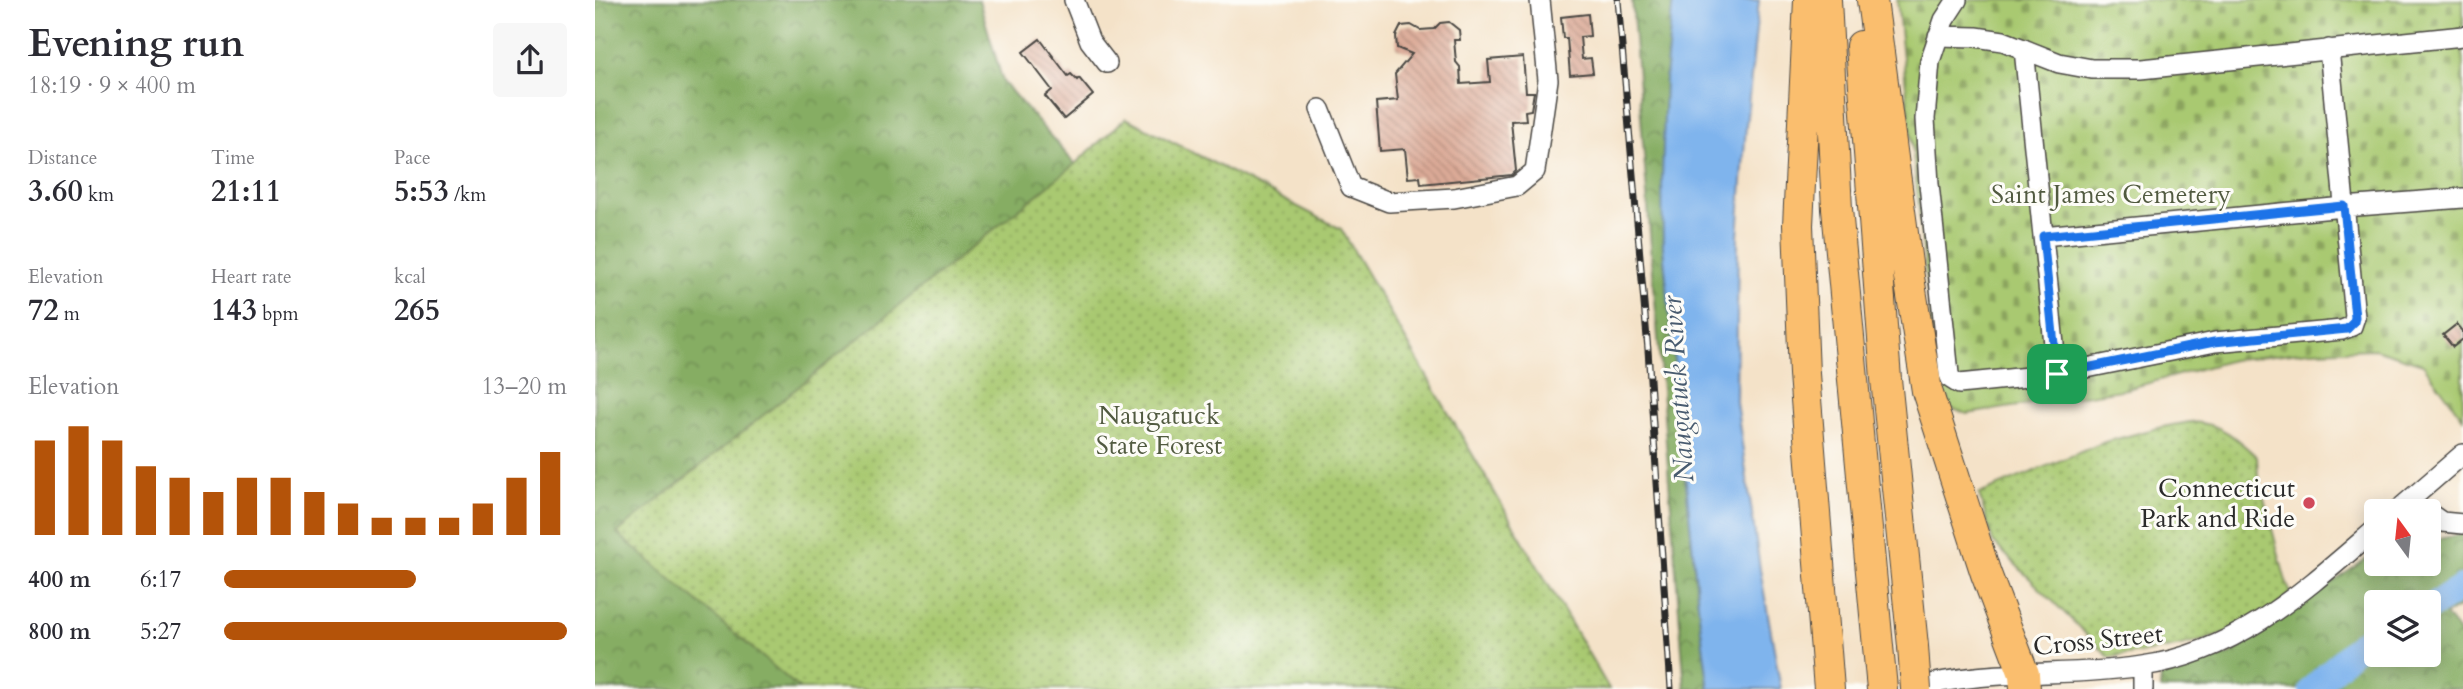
<!DOCTYPE html>
<html lang="en">
<head>
<meta charset="utf-8">
<style>
	:root { --surface:#fff; --page:#f7f7f7; --text:#2b2b33; --muted:#7c7c81; --accent:#b45309 }
	body { margin:0; font-family:Cardo,serif; background:var(--page); color:var(--text); height:100vh; display:flex; flex-direction:column; font-size:26px; white-space:nowrap }
	* { box-sizing:border-box; margin:0 }
	p { font-size:23px; color:var(--muted) }
	.icon { flex:none; width:38px; height:38px; fill:none; stroke:currentColor; stroke-width:2; stroke-linecap:round; stroke-linejoin:round }
	.map { position:relative; flex:1; overflow:hidden }
	.panel { display:flex; flex-direction:column; background:var(--surface); width:595px }
	.panel>* { flex:none }
	.needle { width:46px; rotate:345deg }
	.fabs { position:absolute; left:1769px; top:499px; display:grid; gap:14px }
	.fabs a { display:grid; place-items:center; width:77px; height:77px; border-radius:7px; background:var(--surface); box-shadow:0 4px 18px #0003; font-size:35px }
	.pin { position:absolute; display:grid; place-items:center; width:60px; height:60px; color:#fff; margin:-30px; border-radius:14px; box-shadow:0 4px 10px #0006 }
	.round { display:grid; place-items:center; flex:none; width:74px; height:74px; border-radius:7px; background:var(--page) }
	.head { display:flex; align-items:center; justify-content:space-between; height:119px; padding:0 28px }
	h1 { font-size:38px; font-weight:700; line-height:52px }
	.stats { display:grid; grid-template-columns:repeat(3,1fr); gap:10px; height:119px; padding:7px 28px }
	.stats div { display:grid; align-content:center }
	.stats b { font-size:30px; font-weight:700 }
	.stats small { font-size:19px; font-weight:400 }
	.stats p { font-size:19px }
	.chart { height:196px; padding:14px 28px }
	.chart p { display:flex; justify-content:space-between }
	.chart svg { width:100%; height:126px; margin-top:7px; stroke:var(--accent); stroke-width:6 }
	ul { padding:0 28px; list-style:none; font-size:23px }
	li { display:grid; grid-template-columns:112px 84px 1fr; align-items:center; height:52px }
	li i { height:18px; border-radius:9px; background:var(--accent) }
	main { display:flex; flex:1; min-height:0 }
	.map>svg:first-child { display:block }
</style>
</head>
<body>
<main>
<section class="panel">
<div class="head"><div><h1>Evening run</h1><p>18:19 · 9 × 400 m</p></div><a class="round"><svg class="icon" aria-label="share" viewBox="0 0 24 24"><path d="M12 15V3M7 8l5-5 5 5M5 13v7h14v-7"/></svg></a></div>
<div class="stats">
<div><p>Distance</p><b>3.60<small> km</small></b></div>
<div><p>Time</p><b>21:11</b></div>
<div><p>Pace</p><b>5:53<small> /km</small></b></div>
</div>
<div class="stats">
<div><p>Elevation</p><b>72<small> m</small></b></div>
<div><p>Heart rate</p><b>143<small> bpm</small></b></div>
<div><p>kcal</p><b>265</b></div>
</div>
<div class="chart"><p><span>Elevation</span>13–20 m</p>
<svg viewBox="0 0 160 44" preserveAspectRatio="none"><path d="M5 44V11M15 44V6M25 44V11M35 44V20M45 44V24M55 44V29M65 44V24M75 44V24M85 44V29M95 44V33M105 44V38M115 44V38M125 44V38M135 44V33M145 44V24M155 44V15"/></svg>
</div>
<ul>
<li><b>400 m</b>6:17<i style="width:56%"></i></li>
<li><b>800 m</b>5:27<i style="width:100%"></i></li>
</ul>
</section>
<div class="map">
<svg width="1868" height="689" viewBox="0 0 1868 689">
	<defs>
		<pattern id="forest-crowns" width="20" height="18" patternUnits="userSpaceOnUse" patternTransform="scale(1.75)"><rect width="20" height="18" fill="#86ad63"/><path d="M2 6a3 3 0 1 1 6 0M12 15a3 3 0 1 1 6 0" fill="none" stroke="#6e8d52"/></pattern>
		<pattern id="cemetery-stones" width="16" height="16" patternUnits="userSpaceOnUse" patternTransform="scale(1.75)"><rect width="16" height="16" fill="#a9c971"/><path d="M2 7V4a2 2 0 0 1 4 0v3zM10 15v-3a2 2 0 0 1 4 0v3z" fill="#8aa35d"/></pattern>
		<pattern id="park-dots" width="8" height="8" patternUnits="userSpaceOnUse" patternTransform="scale(1.75)"><rect width="8" height="8" fill="#a9c971"/><path d="M2 2h.1M6 6h.1" fill="none" stroke="#8aa35d" stroke-width="1.8" stroke-linecap="round"/></pattern>
		<pattern id="building-back-hatch" width="6" height="6" patternUnits="userSpaceOnUse" patternTransform="scale(1.75)"><rect width="6" height="6" fill="#dcaa97"/><path d="M-1 5l2 2M0 0l6 6M5-1l2 2" fill="none" stroke="#b38b7b"/></pattern>
	</defs>
	<rect width="100%" height="100%" fill="#fdfcf7"/>
	<filter id="ink" filterUnits="userSpaceOnUse"><feTurbulence type="fractalNoise" baseFrequency=".0143" numOctaves="2"/><feDisplacementMap in="SourceGraphic" scale="14" xChannelSelector="R" yChannelSelector="G"/><feConvolveMatrix kernelMatrix="1 2 1 2 8 2 1 2 1" color-interpolation-filters="sRGB"/></filter>
	<filter id="wash" filterUnits="userSpaceOnUse"><feTurbulence type="fractalNoise" baseFrequency=".00686" numOctaves="4" result="noise"/><feDisplacementMap in="SourceGraphic" scale="28" xChannelSelector="R" yChannelSelector="G"/><feGaussianBlur stdDeviation="1.57" result="paint"/><feColorMatrix in="noise" values="0 0 0 0 0 0 0 0 0 0 0 0 0 0 0 0 0 1.4 0 .05"/><feComposite in="paint" operator="in"/></filter>
	<g filter="url(#wash)">
		<rect width="100%" height="100%" fill="#f4e2c8"/>
		<path fill="url(#forest-crowns)" stroke="#586c47" stroke-width="2" fill-rule="evenodd" d="M0,0H384L408,82L480,164L531,118L746,229L1014,689H0Z
			M1037,0H1078L1070,79L1068,247L1104,614L1114,689H1090Z
			M1868,534V605L1850,615L1868,638V689H1565L1566,677L1636,654L1781,552L1782,564H1834V541ZM1834,602V654H1782V602Z"/>
		<path fill="url(#cemetery-stones)" stroke="#6a7a4e" stroke-width="2" d="M1302,0H1868V418L1828,364L1780,349L1714,351L1637,360L1532,389L1372,414L1351,407L1340,365Z"/>
		<path fill="url(#park-dots)" stroke="#6a7a4e" stroke-width="2" d="M531,118L746,229L1014,689H205L22,533L480,164Z
			M1595,422C1626,423 1640,437 1662,457L1663,476L1690,578L1696,593C1685,602 1674,613 1662,619C1616,643 1565,652 1514,657L1398,542L1384,494L1510,442L1567,427Z"/>
		<path fill="#7fb4ed" stroke="#55708c" stroke-width="2" d="M1078,0H1164L1151,126L1143,237L1141,402L1165,569L1186,689H1114L1104,614L1068,247L1067,180L1070,79Z"/>
		<g fill="none" stroke-linecap="round" stroke-linejoin="round">
			<path stroke="#7fb4ed" stroke-width="26" d="M1834,608L1868,587
				M1717,689L1766,643L1782,635"/>
		</g>
		<g id="blocks">
			<path fill="url(#building-back-hatch)" d="M993,14L995,36L985,37L987,59L996,58L998,73L975,75L972,38H968L966,17Z
				M854,22L864,30L865,40H859L861,62L865,67L866,84L895,82L893,60L928,57L931,92H939L936,110L930,111L931,120L916,121L921,171L917,175L826,184L825,177L813,178L810,149L785,151L781,102L803,100L800,74L817,54L802,48L801,36L806,26L816,25L825,30L839,29L845,23Z
				M445,39L473,76L476,74L482,80L484,78L498,95L469,119L450,96L457,90L428,52Z
				M1862,324L1868,331V339L1858,347L1848,335Z"/>
		</g>
	</g>
	<g filter="url(#ink)">
		<use href="#blocks" fill-opacity="0" stroke="#494643" stroke-width="2"/>
		<g fill="none" stroke-linecap="round" stroke-linejoin="round">
			<defs>
				<path id="minor" d="M479,0L495,41L512,63
					M1362,0L1349,20L1335,61L1330,119L1334,184L1354,374L1356,379L1364,384L1462,374L1620,342L1747,330L1757,326L1760,317L1734,49
					M1343,36L1381,37L1408,41L1464,63L1497,69H1546L1868,36
					M1429,49L1462,374
					M725,109L756,187L794,202L859,198L922,186L940,171L953,80L945,0
					M1448,236L1749,207L1868,198
					M1802,511L1868,454
					M1834,513L1847,522L1868,524
					M1548,666V689
					M1316,689C1391,667 1470,678 1547,666C1644,652 1711,589 1782,528"/>
				<path id="highway" d="M1214,0L1203,225L1209,374L1234,689
					M1231,0L1242,209L1287,689
					M1277,0L1313,271L1332,391L1391,574L1429,674L1430,689
					M1266,46L1291,379L1318,646"/>
			</defs>
			<use href="#minor" stroke="#494643" stroke-width="22"/>
			<use href="#highway" stroke="#494643" stroke-width="32"/>
			<use href="#minor" stroke="#fff" stroke-width="19"/>
			<use href="#highway" stroke="#fabe6e" stroke-width="30"/>
			<defs>
				<path id="rail" d="M1023,0L1053,350L1076,689"/>
			</defs>
			<use href="#rail" stroke="#2b2b2b" stroke-width="7"/>
			<use href="#rail" stroke="#fdfcf7" stroke-width="4.5" stroke-dasharray="13" stroke-linecap="butt"/>
			<defs>
				<path id="highway-bridge" d="M1318,646L1321,689"/>
			</defs>
			<use href="#highway-bridge" stroke="#494643" stroke-width="32" stroke-linecap="butt"/>
			<use href="#highway-bridge" stroke="#fabe6e" stroke-width="30"/>
		</g>
	</g>
	<g fill="none" stroke-linecap="round" stroke-linejoin="round" filter="url(#ink)">
		<defs>
			<path id="route" d="M1749,206L1760,317L1759,322L1752,329L1619,342L1462,374L1448,236Z"/>
		</defs>
		<use href="#route" stroke="#fff" stroke-width="14"/>
		<use href="#route" stroke="#1a73e8" stroke-width="9"/>
	</g>
	<circle fill="#d1495b" stroke="#fdfcf7" stroke-width="2.5" cx="1714" cy="503" r="7"/>
	<g text-anchor="middle" dominant-baseline="central" stroke-width="6" stroke-linejoin="round" paint-order="stroke">
		<g font-size="26" fill="#515a40" stroke="#fdfcf7">
			<text x="1516" y="194">Saint James Cemetery</text>
			<text x="564" y="415">Naugatuck<tspan x="564" dy="30">State Forest</tspan></text>
		</g>
		<g font-size="26" fill="#2b2b2b" stroke="#fdfcf7" text-anchor="end">
			<text x="1700" y="488">Connecticut<tspan x="1700" dy="30">Park and Ride</tspan></text>
		</g>
		<g font-size="26" fill="#2b2b2b" stroke="#fdfcf7">
			<text transform="translate(1503 640) rotate(-6)">Cross Street</text>
		</g>
		<g font-size="28" font-style="italic" fill="#485b6f" stroke="#fdfcf7">
			<text transform="translate(1083 389) rotate(-94)">Naugatuck River</text>
		</g>
	</g>
</svg>
<div class="fabs">
<a><svg class="needle" viewBox="-14 -14 28 28"><path d="M0-13l5 13h-10z" fill="#e53935"/><path d="M0 13l5-13h-10z" fill="#7c7c81"/></svg></a>
<a><svg class="icon" aria-label="layers" viewBox="0 0 24 24"><path d="M12 4l9 5-9 5-9-5zM3 14l9 5 9-5"/></svg></a>
</div>
<div class="pin" style="left:1462px;top:374px;background:#1e9e55"><svg class="icon" aria-label="arrive" viewBox="0 0 24 24"><path d="M6 21V4h12l-3 4 3 4H6"/></svg></div>
</div>
</main>
</body>
</html>
